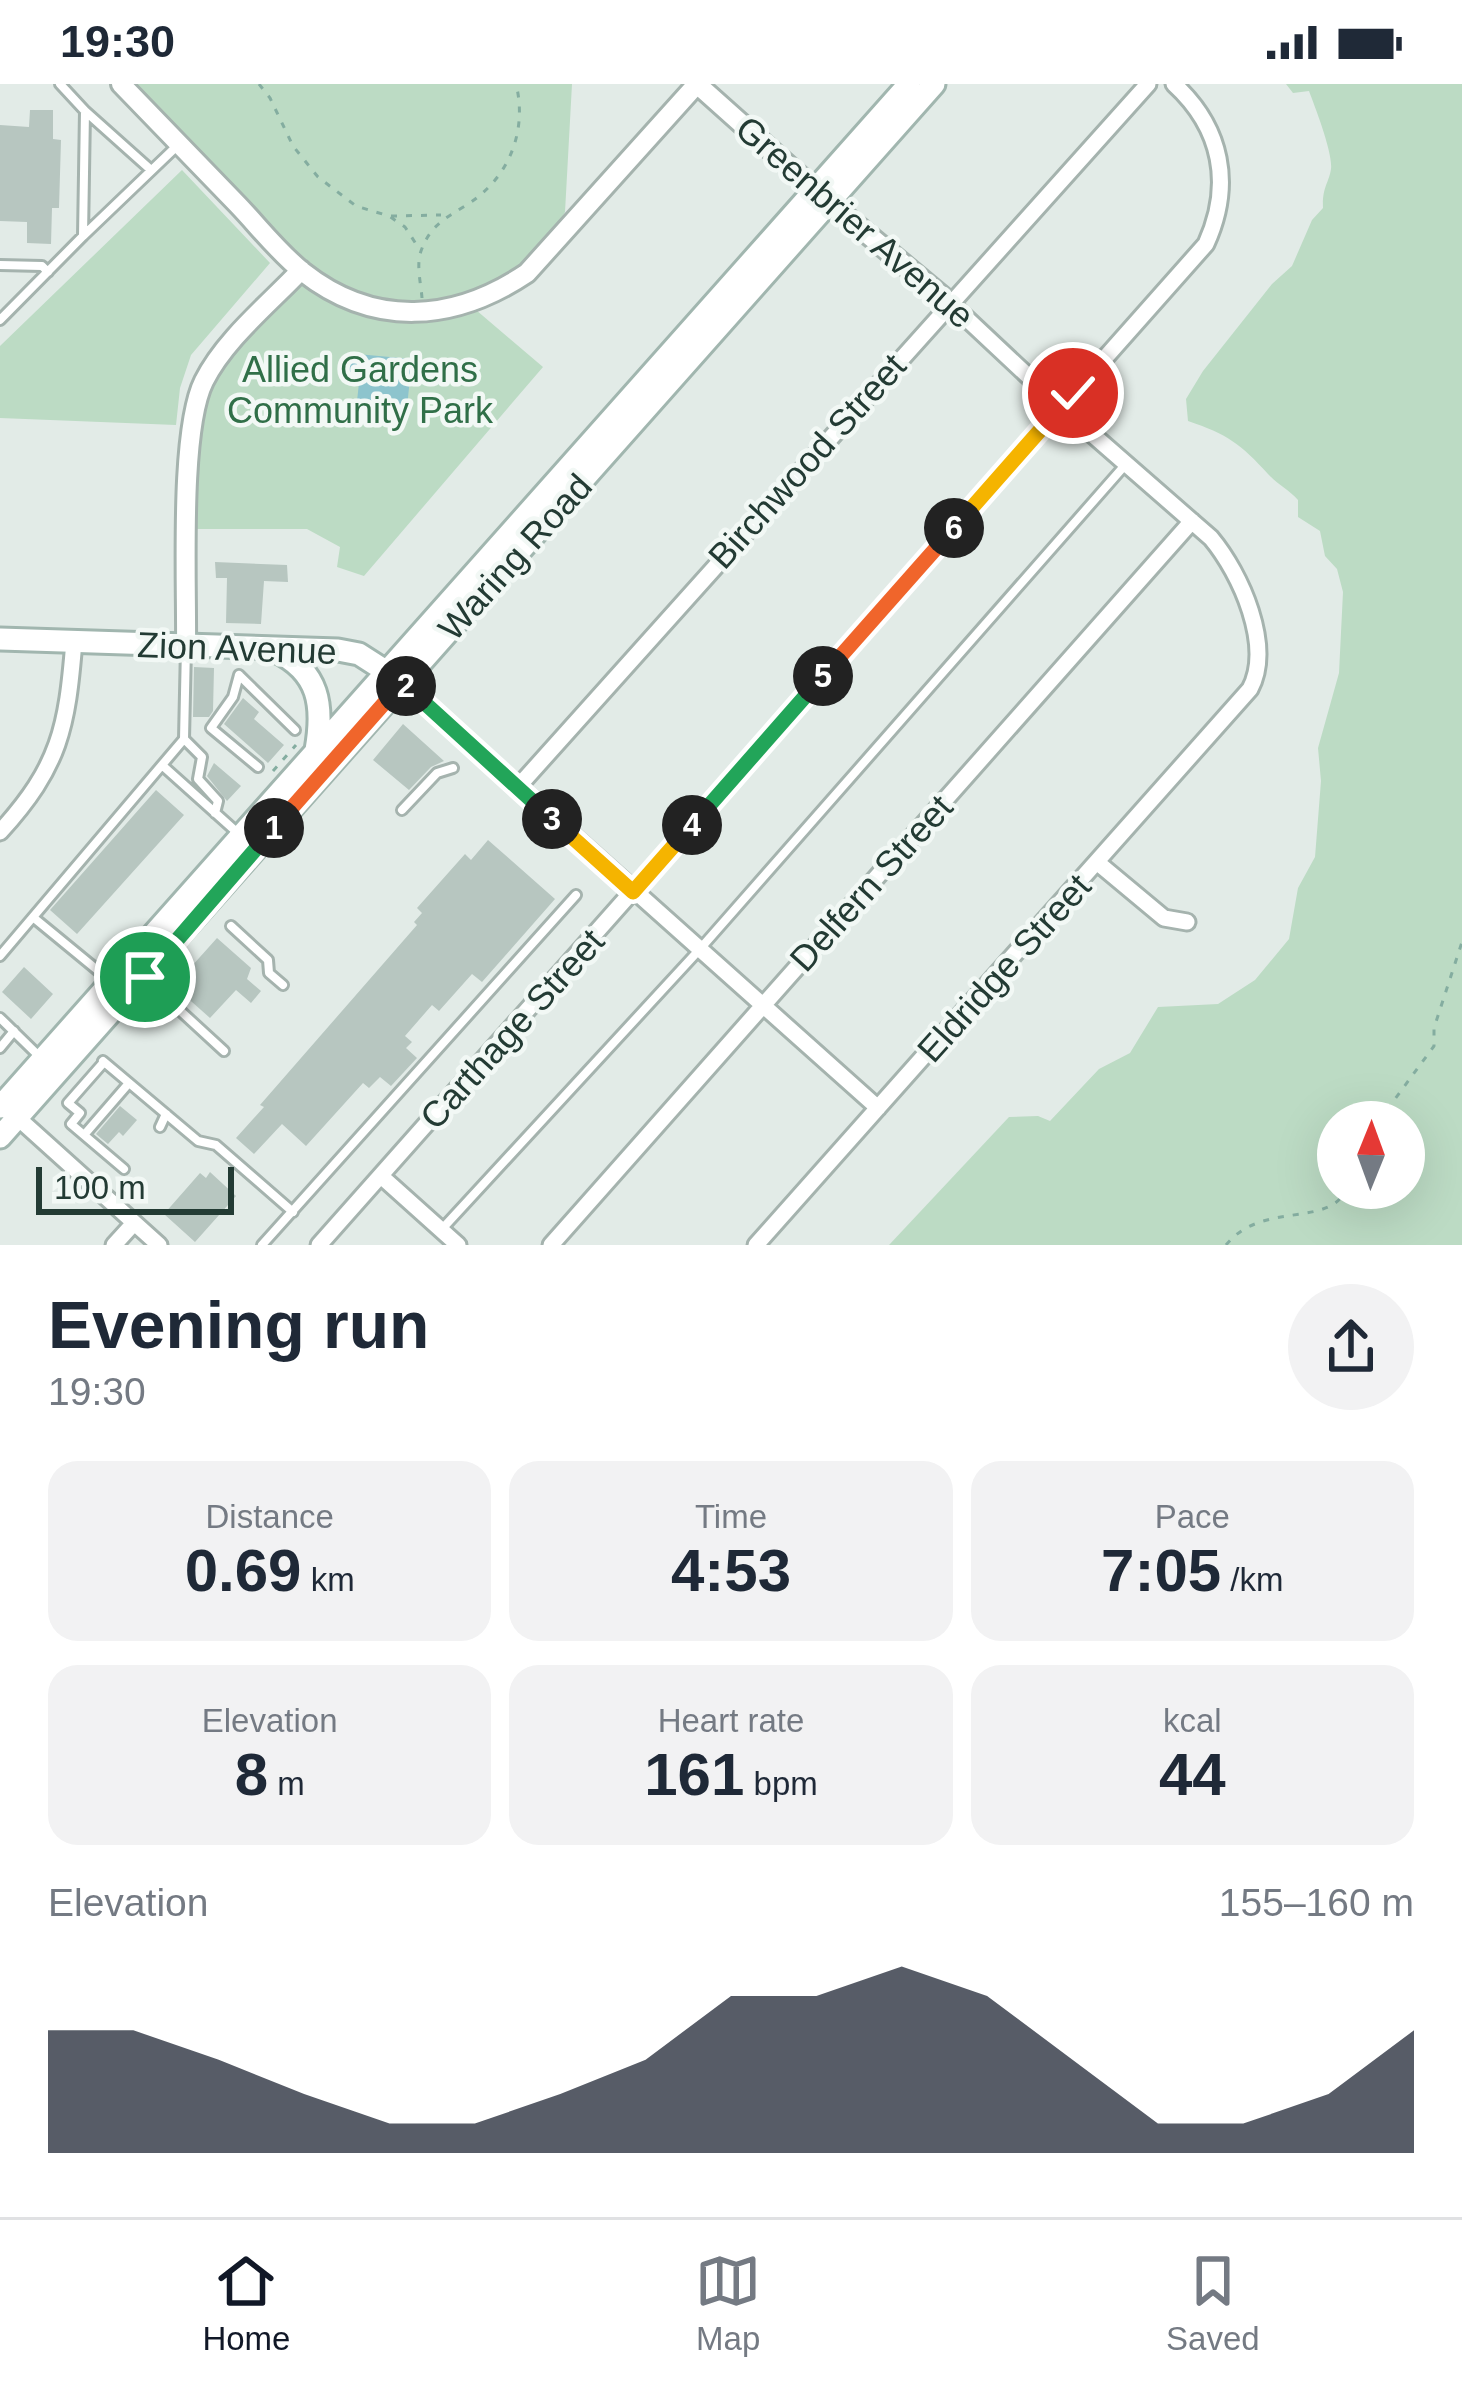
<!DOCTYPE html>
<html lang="en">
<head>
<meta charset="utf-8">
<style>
	:root { --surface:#fff; --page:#f2f2f3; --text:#1f2937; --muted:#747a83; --line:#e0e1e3; --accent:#111827 }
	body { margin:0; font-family:Arial,sans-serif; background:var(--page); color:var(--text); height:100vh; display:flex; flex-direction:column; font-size:45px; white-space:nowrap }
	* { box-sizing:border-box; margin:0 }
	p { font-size:39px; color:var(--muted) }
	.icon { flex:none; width:66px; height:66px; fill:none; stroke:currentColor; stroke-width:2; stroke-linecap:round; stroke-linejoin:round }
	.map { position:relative; height:1161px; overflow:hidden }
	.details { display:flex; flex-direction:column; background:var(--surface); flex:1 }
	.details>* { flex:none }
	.needle { width:78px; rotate:1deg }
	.tools { position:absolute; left:1317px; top:1017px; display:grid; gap:24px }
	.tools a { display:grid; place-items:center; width:108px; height:108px; border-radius:50%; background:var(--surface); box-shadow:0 12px 48px #0002; font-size:60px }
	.scale { position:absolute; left:36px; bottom:30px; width:198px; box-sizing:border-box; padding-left:12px; border:6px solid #233b34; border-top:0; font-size:33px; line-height:42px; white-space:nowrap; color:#233b34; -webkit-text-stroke:9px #f2f8f5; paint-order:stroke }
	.pin { position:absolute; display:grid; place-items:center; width:102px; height:102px; color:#fff; margin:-51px; border:6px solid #fff; border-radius:50%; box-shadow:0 3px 12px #0007 }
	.km { position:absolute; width:60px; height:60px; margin:-30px; border-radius:50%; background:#222; color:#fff; font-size:33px; line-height:60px; text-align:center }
	.round { display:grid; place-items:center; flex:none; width:126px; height:126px; border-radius:63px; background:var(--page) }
	.headline { display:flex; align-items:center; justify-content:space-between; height:204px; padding:0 48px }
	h1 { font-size:66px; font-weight:700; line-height:90px }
	.metrics { display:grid; grid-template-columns:repeat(3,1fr); gap:18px; height:204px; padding:12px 48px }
	.metrics div { display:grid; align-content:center; border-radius:30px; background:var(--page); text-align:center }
	.metrics b { font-size:60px; font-weight:700 }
	.metrics small { font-size:33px; font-weight:400 }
	.metrics p { font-size:33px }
	.chart { height:336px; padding:24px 48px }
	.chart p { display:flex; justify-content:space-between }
	.chart svg { width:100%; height:216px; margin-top:12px; fill:var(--accent); opacity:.7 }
	.status { display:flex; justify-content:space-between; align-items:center; height:84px; padding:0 60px; background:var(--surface); direction:ltr }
	.status svg { height:33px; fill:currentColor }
	.tab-bar { display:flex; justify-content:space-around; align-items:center; height:168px; border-top:3px solid var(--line); background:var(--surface); font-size:33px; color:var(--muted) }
	.tab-bar a { display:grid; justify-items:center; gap:6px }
	.tab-bar .active { color:var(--accent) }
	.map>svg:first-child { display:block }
</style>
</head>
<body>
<div class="status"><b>19:30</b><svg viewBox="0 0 49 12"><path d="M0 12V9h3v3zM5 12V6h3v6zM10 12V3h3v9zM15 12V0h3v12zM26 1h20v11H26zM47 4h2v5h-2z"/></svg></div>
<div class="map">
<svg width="1462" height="1161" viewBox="0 0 1462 1161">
	<rect width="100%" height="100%" fill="#e2ebe7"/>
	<path fill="#bcdbc4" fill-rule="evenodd" d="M121,0H572L565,128L537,179L469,220L543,283L364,492L337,483L340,463L307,445H192L199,311L300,186Z
		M1286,0H1462V1161H889L1009,1033L1038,1032L1050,1037L1099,985L1130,969L1158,923L1218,920L1255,896L1289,855L1298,804L1315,773L1321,697L1318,664L1339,589L1343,508L1337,485L1325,472L1320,447L1298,433V416C1289,406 1277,400 1268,390C1241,360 1227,350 1188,337L1186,315L1203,287L1272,200L1292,182L1312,136L1323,124C1322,103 1329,99 1331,85C1333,69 1315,23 1309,7L1293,9ZM1338,1038H1404V1104H1338Z
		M182,86L270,179L191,271L180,304L176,341L0,334V262Z"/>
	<path fill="#8dc4cd" d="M346,269L412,275L407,323L357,317L361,281H356L355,293L343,292Z"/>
	<path fill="#b7c6c0" d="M30,26H53V55L61,56L59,124H52L51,160L27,159V138L0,137V41L29,43Z
		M215,478L287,481L288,498L264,497L261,540L226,539L227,494H216Z
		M194,583L214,584L213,627L209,633H193Z
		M243,614L259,628L254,635L284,661L268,679L224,640Z
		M403,640L444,677L431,683L409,706L373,676Z
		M214,679L241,702L227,717L207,692Z
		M156,706L184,731L77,850L50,826Z
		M488,756L555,815L482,898L472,890L439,927L432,921L405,952L412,958L406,964L417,974L391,1002L380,993L369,1004L363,999L306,1062L282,1040L254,1070L236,1054L264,1023L260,1021L417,841L414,838L422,829L417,824L465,770L471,776Z
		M217,854L251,884L247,895L261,907L251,919L236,906L210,934L174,902Z
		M24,883L53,910L31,935L2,908Z
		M120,1022L137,1036L123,1052L119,1048L108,1060L96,1050Z
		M210,1088L236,1112L195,1158L164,1130L200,1089L206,1094Z"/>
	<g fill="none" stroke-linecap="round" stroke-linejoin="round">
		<defs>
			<path id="service" d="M60,0L85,27
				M151,86L85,27L83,152L178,61
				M0,181L42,182L48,188
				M0,236L83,152
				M239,591L233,613L211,644L258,683
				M239,591L295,646
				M184,655L202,673L198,695L218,717L215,729
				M163,682L240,751
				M402,726L437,689L453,684
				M34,834L107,894
				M231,842L268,876L269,889L283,901
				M0,872L184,655L186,563
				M162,910L224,967
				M0,934L42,975
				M0,964L14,947
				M103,977L198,1057L216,1061L293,1128
				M104,978L68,1019L80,1029L71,1040L124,1085
				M160,1043L166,1030
				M84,1051L129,999
				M442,1145L700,865L1126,380
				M262,1161L576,811"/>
			<path id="minor" d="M402,599L878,1024
				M517,704L1148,0
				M0,748C60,682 67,644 74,557
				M1098,779L1164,834L1187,838
				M18,1034L159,1161
				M381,1092L458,1161
				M114,1161L134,1139
				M319,1161L1206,160C1233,101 1222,44 1174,0
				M551,1161L1192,437
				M756,1161L1250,605C1273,562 1241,490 1211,454L1061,323L949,218"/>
			<path id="tertiary" d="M121,0C160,40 199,81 238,121C259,143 279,169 303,188C374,244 454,238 527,189L697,0
				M697,0L830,119L949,218
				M186,562C187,500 179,347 204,297C225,255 269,220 301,186"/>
			<path id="secondary" d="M0,555L338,566L359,570L398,595
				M276,567C319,588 324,621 316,666
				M0,1023L909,0
				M0,1053L934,0"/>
		</defs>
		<use href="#service" stroke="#a5b3ae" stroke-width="14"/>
		<use href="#minor" stroke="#a5b3ae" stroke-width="21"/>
		<use href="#tertiary" stroke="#a5b3ae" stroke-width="24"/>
		<use href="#secondary" stroke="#a1b6af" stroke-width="27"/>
		<path stroke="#84ada0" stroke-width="3" stroke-dasharray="6 9" stroke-linecap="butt" d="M259,0L270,14L293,62L318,93L356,122L389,132L405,143L420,166
			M391,132L441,131
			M422,214C421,200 416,181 421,167C430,142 444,135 465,122C508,96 528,48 516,0
			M273,687L296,661
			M1378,1038L1434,962V944L1462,858
			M1226,1161C1262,1116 1330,1145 1347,1104"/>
		<use href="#service" stroke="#fff" stroke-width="8"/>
		<use href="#minor" stroke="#fff" stroke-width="15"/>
		<use href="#tertiary" stroke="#fff" stroke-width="18"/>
		<use href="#secondary" stroke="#fff" stroke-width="21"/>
	</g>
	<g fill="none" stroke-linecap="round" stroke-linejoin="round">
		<defs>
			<path id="split-1" d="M145,893L274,744"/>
			<path id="split-2" d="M274,744L402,599L406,602"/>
			<path id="split-3" d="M406,602L552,735"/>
			<path id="split-4" d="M552,735L633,808L692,741"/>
			<path id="split-5" d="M692,741L823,592"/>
			<path id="split-6" d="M823,592L954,444"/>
			<path id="split-7" d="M954,444L1073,309"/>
		</defs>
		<use href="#split-1" stroke="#fff" stroke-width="24"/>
		<use href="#split-2" stroke="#fff" stroke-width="24"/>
		<use href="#split-3" stroke="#fff" stroke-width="24"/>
		<use href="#split-4" stroke="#fff" stroke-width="24"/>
		<use href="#split-5" stroke="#fff" stroke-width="24"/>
		<use href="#split-6" stroke="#fff" stroke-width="24"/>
		<use href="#split-7" stroke="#fff" stroke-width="24"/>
		<use href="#split-1" stroke="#22a559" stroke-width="15"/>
		<use href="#split-2" stroke="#f0652b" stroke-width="15"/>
		<use href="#split-3" stroke="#22a559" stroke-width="15"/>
		<use href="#split-4" stroke="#f5b400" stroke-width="15"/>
		<use href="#split-5" stroke="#22a559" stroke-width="15"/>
		<use href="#split-6" stroke="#f0652b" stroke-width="15"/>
		<use href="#split-7" stroke="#f5b400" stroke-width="15"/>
	</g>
	<g text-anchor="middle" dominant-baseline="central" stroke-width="9" stroke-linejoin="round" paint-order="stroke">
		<g font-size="36" fill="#233b34" stroke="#f2f8f5">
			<text transform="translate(855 138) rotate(41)">Greenbrier Avenue</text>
			<text transform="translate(807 377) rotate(-48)">Birchwood Street</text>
			<text transform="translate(515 473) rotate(-48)">Waring Road</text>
			<text transform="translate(237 564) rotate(2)">Zion Avenue</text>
			<text transform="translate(871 799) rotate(-48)">Delfern Street</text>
			<text transform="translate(1004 884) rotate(-48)">Eldridge Street</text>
			<text transform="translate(512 945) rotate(-48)">Carthage Street</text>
		</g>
		<g font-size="36" fill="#306f48" stroke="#f2f8f5">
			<text x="360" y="285">Allied Gardens<tspan x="360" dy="41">Community Park</tspan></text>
		</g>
	</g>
</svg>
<div class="tools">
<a><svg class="needle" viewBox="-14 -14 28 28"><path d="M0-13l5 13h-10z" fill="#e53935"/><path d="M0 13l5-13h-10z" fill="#747a83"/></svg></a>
</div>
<div class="scale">100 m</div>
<div class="pin" style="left:145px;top:893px;background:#1e9e55"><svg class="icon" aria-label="arrive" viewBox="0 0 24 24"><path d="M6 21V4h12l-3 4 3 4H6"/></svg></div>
<div class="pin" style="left:1073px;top:309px;background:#d93025"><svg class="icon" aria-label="check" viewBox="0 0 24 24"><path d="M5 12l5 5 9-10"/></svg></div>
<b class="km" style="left:274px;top:744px">1</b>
<b class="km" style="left:406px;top:602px">2</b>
<b class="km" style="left:552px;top:735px">3</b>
<b class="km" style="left:692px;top:741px">4</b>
<b class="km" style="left:823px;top:592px">5</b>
<b class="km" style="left:954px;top:444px">6</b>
</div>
<section class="details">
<div class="headline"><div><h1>Evening run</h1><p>19:30</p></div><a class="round"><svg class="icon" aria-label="share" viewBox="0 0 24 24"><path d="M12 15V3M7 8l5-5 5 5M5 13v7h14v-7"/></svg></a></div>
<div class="metrics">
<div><p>Distance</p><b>0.69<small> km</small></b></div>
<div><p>Time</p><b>4:53</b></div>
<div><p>Pace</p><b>7:05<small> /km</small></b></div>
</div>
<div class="metrics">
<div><p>Elevation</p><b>8<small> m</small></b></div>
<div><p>Heart rate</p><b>161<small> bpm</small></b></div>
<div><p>kcal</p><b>44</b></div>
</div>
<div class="chart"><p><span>Elevation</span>155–160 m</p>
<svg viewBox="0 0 160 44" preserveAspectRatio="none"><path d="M0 44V19L10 19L20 25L30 32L40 38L50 38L60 32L70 25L80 12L90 12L100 6L110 12L120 25L130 38L140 38L150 32L160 19V44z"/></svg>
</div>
</section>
<nav class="tab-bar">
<a class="active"><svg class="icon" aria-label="home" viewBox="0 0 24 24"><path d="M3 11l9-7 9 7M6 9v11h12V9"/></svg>Home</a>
<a><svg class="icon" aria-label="map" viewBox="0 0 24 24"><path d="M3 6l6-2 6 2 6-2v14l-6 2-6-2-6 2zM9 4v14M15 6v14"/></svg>Map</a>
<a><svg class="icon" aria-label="saved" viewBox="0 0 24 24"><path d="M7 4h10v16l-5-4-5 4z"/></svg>Saved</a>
</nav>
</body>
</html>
